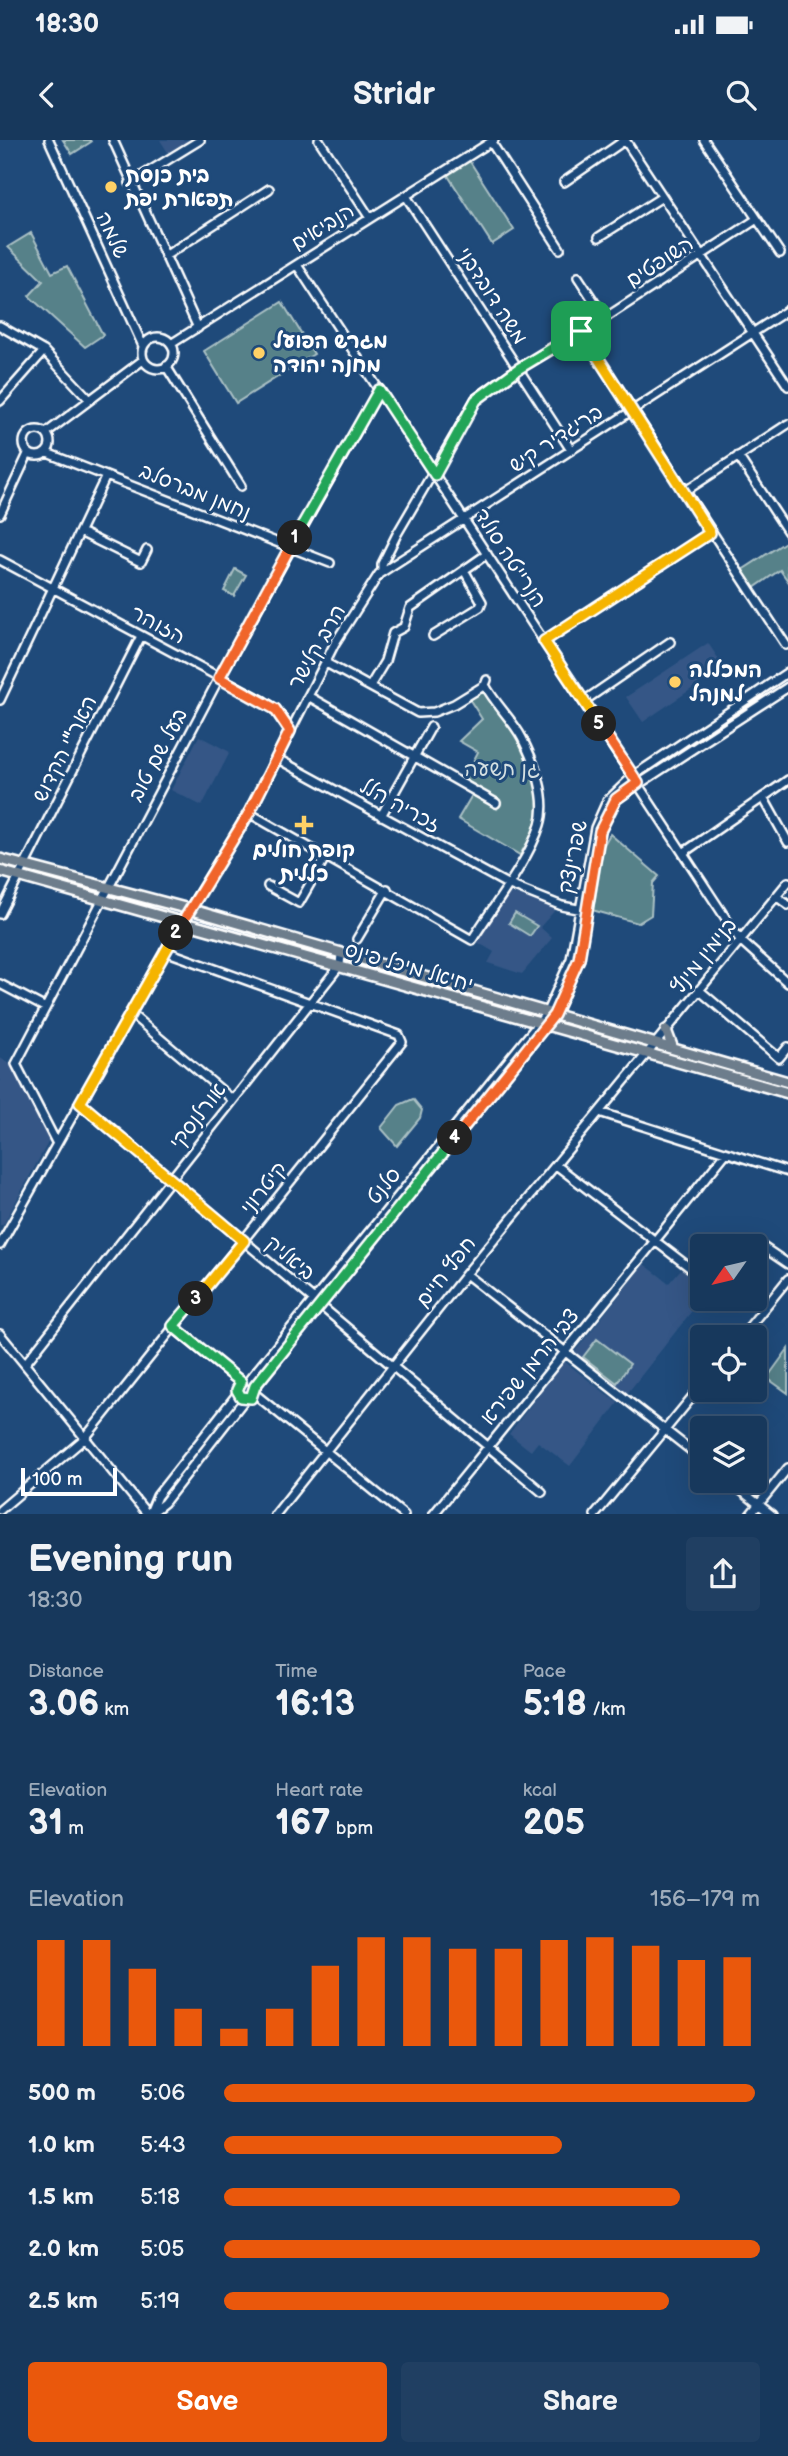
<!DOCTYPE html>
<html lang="en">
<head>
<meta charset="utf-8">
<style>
	:root { --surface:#17385c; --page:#203f62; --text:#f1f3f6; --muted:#9eacbb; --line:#365272; --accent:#ea580c }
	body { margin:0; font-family:"Balsamiq Sans","Playpen Sans Hebrew",sans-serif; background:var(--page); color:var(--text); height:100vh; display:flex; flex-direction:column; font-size:26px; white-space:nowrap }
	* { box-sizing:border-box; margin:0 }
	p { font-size:23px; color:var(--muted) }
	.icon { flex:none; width:38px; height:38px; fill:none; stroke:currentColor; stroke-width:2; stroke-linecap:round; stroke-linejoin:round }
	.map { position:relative; height:1374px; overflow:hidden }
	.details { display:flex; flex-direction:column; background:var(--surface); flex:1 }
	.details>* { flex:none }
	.needle { width:46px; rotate:236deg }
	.tools { position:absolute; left:690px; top:1094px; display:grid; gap:14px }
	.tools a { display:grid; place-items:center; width:77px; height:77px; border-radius:7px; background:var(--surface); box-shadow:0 7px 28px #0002,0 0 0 2px var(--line); font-size:35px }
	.scale { position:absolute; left:21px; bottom:18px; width:96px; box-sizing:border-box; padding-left:7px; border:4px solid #fff; border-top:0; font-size:19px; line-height:24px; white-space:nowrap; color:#fff; -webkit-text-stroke:5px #1f4a7a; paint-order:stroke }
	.pin { position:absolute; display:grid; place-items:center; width:60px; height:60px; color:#fff; margin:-30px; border-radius:14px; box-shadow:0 4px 10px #0006 }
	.km { position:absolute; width:35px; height:35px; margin:-18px; border-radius:50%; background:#222; color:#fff; font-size:19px; line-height:35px; text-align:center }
	.round { display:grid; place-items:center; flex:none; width:74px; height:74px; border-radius:7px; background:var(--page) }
	.summary { display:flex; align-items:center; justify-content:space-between; height:119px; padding:0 28px }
	h1 { font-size:38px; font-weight:700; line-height:52px }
	.metrics { display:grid; grid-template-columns:repeat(3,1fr); gap:10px; height:119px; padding:7px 28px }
	.metrics div { display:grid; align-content:center }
	.metrics b { font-size:35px; font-weight:700 }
	.metrics small { font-size:19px; font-weight:400 }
	.metrics p { font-size:19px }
	.chart { height:196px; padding:14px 28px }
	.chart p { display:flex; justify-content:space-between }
	.chart svg { width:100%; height:126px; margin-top:7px; stroke:var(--accent); stroke-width:6 }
	.action { display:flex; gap:14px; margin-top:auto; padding:14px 28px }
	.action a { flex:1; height:80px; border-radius:7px; background:var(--accent); color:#fff; font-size:28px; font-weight:700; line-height:80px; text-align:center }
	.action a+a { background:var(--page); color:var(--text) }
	ul { padding:0 28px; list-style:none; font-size:23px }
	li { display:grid; grid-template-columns:112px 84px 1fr; align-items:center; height:52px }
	li i { height:18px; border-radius:9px; background:var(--accent) }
	.status { display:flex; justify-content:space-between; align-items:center; height:49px; padding:0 35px; background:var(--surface); direction:ltr }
	.status svg { height:19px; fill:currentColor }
	header { display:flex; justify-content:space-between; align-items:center; height:91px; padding:0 28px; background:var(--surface); font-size:32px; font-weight:700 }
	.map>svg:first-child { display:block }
</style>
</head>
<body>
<div class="status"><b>18:30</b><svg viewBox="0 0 49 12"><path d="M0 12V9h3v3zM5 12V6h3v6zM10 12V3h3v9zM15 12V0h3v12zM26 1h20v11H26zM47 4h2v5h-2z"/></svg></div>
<header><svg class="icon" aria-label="back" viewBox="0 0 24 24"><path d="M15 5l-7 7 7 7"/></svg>Stridr<svg class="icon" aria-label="search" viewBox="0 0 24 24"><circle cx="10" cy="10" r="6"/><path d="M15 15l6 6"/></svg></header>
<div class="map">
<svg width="788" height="1375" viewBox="0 0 788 1375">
	<rect width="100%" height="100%" fill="#1f4a7a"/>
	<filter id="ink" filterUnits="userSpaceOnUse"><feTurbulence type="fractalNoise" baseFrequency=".0143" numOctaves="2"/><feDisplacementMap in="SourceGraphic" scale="14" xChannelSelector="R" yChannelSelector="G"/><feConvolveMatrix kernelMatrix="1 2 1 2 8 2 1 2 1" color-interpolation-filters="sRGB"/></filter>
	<g filter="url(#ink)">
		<path fill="#345786" d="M160,0H190L169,14Z
			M708,503L724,527L643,582L626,557Z
			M199,596L230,612L202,666L171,650Z
			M508,752L557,768L540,787L552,798L522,834L488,823L494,812L477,802Z
			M0,918L10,924L50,999L3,1085H0Z
			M644,1124L669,1143L682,1128L702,1143V1158L626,1255L573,1214Z
			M564,1221L618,1263L570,1326L538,1302L531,1311L509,1294Z"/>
		<path fill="#568189" stroke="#aac0c4" stroke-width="2" d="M63,0H90L91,2L72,14Z
			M467,17L514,90L492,104L445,31Z
			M31,93L52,133L67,126L103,195L85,207L29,156L43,141L8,107Z
			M282,162L314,214L236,263L204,211Z
			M787,401L788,441L780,430L751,450L739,432Z
			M235,429L246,435L234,456L224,451Z
			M483,548C510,579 550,637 538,681C534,693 526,704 520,715L458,679L472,655L497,669L501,663L463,641L478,612L459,601L482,579L468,557Z
			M610,694L659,736L653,743L651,775L638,783L592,770L603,706Z
			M515,773L537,786L530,796L509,783Z
			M413,959L422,970L420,978L397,1006L381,988L399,965Z
			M597,1199L630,1224L617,1243L583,1217Z
			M788,1209V1253L767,1238Z"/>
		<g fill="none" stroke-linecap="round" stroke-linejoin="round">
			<defs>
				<path id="minor" d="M49,0L143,206
					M113,0L198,188
					M319,0L370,78
					M625,0L788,246
					M704,0L780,113
					M491,2L560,109
					M564,42L625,0
					M130,43L200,0
					M406,56L571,310
					M599,97L662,57
					M165,116L269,49
					M297,125L740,800L788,843
					M578,137L605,178
					M0,186L44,211L90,260
					M581,192L786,505
					M142 213a16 16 0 1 1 32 0a16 16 0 1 1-32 0Z
					M171,204L494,0
					M166,226L241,346
					M0,261L44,211
					M24 303a13 13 0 1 1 26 0a13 13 0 1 1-26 0Z
					M46,293L143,220
					M47,313L330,423
					M738,316L788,392
					M684,352L788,284
					M0,374L28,314
					M80,392L141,422L147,410
					M0,420L262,560L275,569L290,590
					M382,432V424L397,394L476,259L518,229L605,178L757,79
					M433,496L480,467L482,462L464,430
					M544,501L710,393
					M326,523L418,573L434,572L454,564L485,545
					M370,546L385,521L393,493L404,487L410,468L487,414
					M308,556L496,663
					M0,560L106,336
					M584,561L670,502
					M278,619L507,744L562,766L583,770
					M763,657L788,702
					M249,673L472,800C492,768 529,720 540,685C549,657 534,622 522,598C512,579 495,564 485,545L487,540
					M381,676L431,587
					M683,713L788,640
					M268,746L299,763L326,716
					M776,756L788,765
					M0,774L141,496
					M357,799L387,749
					M0,844L44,867
					M699,850L779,918L788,907
					M131,874L233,960
					M80,963L542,1352
					M599,972L788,1032
					M56,1002L16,924L219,538L379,250
					M556,1025L702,1137
					M0,1105L183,780L249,673L335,503L379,434L788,170
					M750,1106L760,1105L788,1124
					M466,1134L702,1319
					M173,1187L241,1242
					M0,1194L148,1375
					M741,1197L788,1139
					M25,1224L340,825L341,814
					M249,1240L546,874L571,819L595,688L607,661L633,636L788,532
					M255,1246L554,875L579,819L600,691L616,659L788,547
					M255,1254L404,1375
					M728,1340L772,1375
					M0,1370L85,1298L402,902L399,895L165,811
					M150,1374L164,1363L245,1259
					M149,1375L157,1356L238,1253
					M275,1375L466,1134L788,742
					M433,1375L726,1013
					M595,1375L702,1245
					M750,1375L788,1328"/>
				<path id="major" d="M0,719L189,769L788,942
					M0,731L788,953
					M666,890L672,906"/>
			</defs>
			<use href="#minor" stroke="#fff" stroke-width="12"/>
			<use href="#major" stroke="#fff" stroke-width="14"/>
			<use href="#minor" stroke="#1f4a7a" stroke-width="7"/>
			<use href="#major" stroke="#6d7d8c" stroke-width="9"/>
		</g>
	</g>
	<g fill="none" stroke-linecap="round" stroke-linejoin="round" filter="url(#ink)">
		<defs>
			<path id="split-1" d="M295,398L379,250L435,335L476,260L518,229L581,191"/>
			<path id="split-2" d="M176,793L249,673L290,591L275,569L219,538L295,398"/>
			<path id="split-3" d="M176,793L80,963L244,1101L196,1159"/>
			<path id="split-4" d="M196,1159L173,1186L241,1242L237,1250L241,1257L251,1258L255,1246L455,998"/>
			<path id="split-5" d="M455,998L554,875L579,819L600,691L616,659L638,643L599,584"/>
			<path id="split-6" d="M581,191L710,393L544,501L599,584"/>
		</defs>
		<use href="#split-1" stroke="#fff" stroke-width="14"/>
		<use href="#split-2" stroke="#fff" stroke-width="14"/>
		<use href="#split-3" stroke="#fff" stroke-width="14"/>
		<use href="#split-4" stroke="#fff" stroke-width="14"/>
		<use href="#split-5" stroke="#fff" stroke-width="14"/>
		<use href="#split-6" stroke="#fff" stroke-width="14"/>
		<use href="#split-1" stroke="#22a559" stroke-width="9"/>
		<use href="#split-2" stroke="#f0652b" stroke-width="9"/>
		<use href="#split-3" stroke="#f5b400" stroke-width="9"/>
		<use href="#split-4" stroke="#22a559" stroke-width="9"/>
		<use href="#split-5" stroke="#f0652b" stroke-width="9"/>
		<use href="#split-6" stroke="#f5b400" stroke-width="9"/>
	</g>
	<g fill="#ffd166" stroke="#1f4a7a" stroke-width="2.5">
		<circle cx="111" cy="47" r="7"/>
		<circle cx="259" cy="213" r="7"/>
		<circle cx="675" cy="542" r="7"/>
		<path d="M300.5 674.5h7v7h7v7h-7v7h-7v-7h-7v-7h7z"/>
	</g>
	<g text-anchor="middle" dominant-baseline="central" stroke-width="6" stroke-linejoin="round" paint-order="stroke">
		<g font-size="21" font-weight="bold" fill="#fff" stroke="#1f4a7a" text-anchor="start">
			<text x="125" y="35">בית כנסת<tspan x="125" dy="24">תפארת יפת</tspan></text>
			<text x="273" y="201">מגרש הפועל<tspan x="273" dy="24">מחנה יהודה</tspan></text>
			<text x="689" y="530">המכללה<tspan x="689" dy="24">למנהל</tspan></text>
			<text x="304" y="710" text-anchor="middle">קופת חולים<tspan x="304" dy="24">כללית</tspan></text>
		</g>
		<g font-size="21" fill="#fff" stroke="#1f4a7a">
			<text transform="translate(323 87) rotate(-32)">הנביאים</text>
			<text transform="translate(112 95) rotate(65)">שלמה</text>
			<text transform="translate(660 122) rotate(-33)">השופטים</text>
			<text transform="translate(492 156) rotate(57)">משה דובדבני</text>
			<text transform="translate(556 299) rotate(-33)">בריגדיר קיש</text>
			<text transform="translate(195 352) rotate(22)">נחמן מברסלב</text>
			<text transform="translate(510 418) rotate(57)">הנרייטה סולד</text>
			<text transform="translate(158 485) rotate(28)">הזוהר</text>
			<text transform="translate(317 507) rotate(-60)">הרב קלישר</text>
			<text transform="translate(65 609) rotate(-63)">האר"י הקדוש</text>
			<text transform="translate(158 615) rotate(-62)">בעל שם טוב</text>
			<text transform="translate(400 666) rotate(29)">זכריה הלל</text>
			<text transform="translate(573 717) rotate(-78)">שפרינצק</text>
			<text transform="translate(704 816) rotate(-51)">בנימין מינץ</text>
			<text transform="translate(409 827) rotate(16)">יחיאל מיכל פינס</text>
			<text transform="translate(198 976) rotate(-52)">אורלנסקי</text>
			<text transform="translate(384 1046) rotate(-51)">סלנט</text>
			<text transform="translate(264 1048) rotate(-52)">קיטרוני</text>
			<text transform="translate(290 1118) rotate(40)">ביאליק</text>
			<text transform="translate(446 1132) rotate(-52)">חפץ חיים</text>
			<text transform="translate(530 1227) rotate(-51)">צבי הרמן שפירא</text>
		</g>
		<g font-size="21" fill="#d5e0e2" stroke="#1f4a7a">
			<text x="502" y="629">גן תשעה</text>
		</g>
	</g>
</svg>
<div class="tools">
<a><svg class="needle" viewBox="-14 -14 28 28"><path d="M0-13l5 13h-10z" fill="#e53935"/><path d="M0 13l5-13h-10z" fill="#9eacbb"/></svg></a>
<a><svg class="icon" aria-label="locate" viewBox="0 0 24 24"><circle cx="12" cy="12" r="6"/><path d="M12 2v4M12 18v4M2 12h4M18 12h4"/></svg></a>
<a><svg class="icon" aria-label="layers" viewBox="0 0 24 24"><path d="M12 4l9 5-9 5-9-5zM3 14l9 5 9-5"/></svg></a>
</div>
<div class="scale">100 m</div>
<div class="pin" style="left:581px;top:191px;background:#1e9e55"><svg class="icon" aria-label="arrive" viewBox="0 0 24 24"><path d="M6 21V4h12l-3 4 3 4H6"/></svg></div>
<b class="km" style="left:295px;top:398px">1</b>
<b class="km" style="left:176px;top:793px">2</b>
<b class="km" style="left:196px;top:1159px">3</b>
<b class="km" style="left:455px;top:998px">4</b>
<b class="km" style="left:599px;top:584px">5</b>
</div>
<section class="details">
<div class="summary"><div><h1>Evening run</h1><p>18:30</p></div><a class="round"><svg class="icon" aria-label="share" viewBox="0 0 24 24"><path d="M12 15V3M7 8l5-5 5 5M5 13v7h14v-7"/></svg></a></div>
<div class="metrics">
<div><p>Distance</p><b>3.06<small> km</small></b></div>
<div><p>Time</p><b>16:13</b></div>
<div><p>Pace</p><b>5:18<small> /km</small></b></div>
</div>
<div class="metrics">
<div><p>Elevation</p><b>31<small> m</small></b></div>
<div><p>Heart rate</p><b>167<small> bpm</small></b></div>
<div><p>kcal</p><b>205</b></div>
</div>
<div class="chart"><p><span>Elevation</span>156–179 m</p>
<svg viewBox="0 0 160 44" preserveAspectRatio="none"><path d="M5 44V7M15 44V7M25 44V17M35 44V31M45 44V38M55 44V31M65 44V16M75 44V6M85 44V6M95 44V10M105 44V10M115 44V7M125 44V6M135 44V9M145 44V14M155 44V13"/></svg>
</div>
<ul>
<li><b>500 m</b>5:06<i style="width:99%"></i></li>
<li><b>1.0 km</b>5:43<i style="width:63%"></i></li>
<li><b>1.5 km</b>5:18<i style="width:85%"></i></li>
<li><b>2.0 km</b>5:05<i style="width:100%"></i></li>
<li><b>2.5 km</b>5:19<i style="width:83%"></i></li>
</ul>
<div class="action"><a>Save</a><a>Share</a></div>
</section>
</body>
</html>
